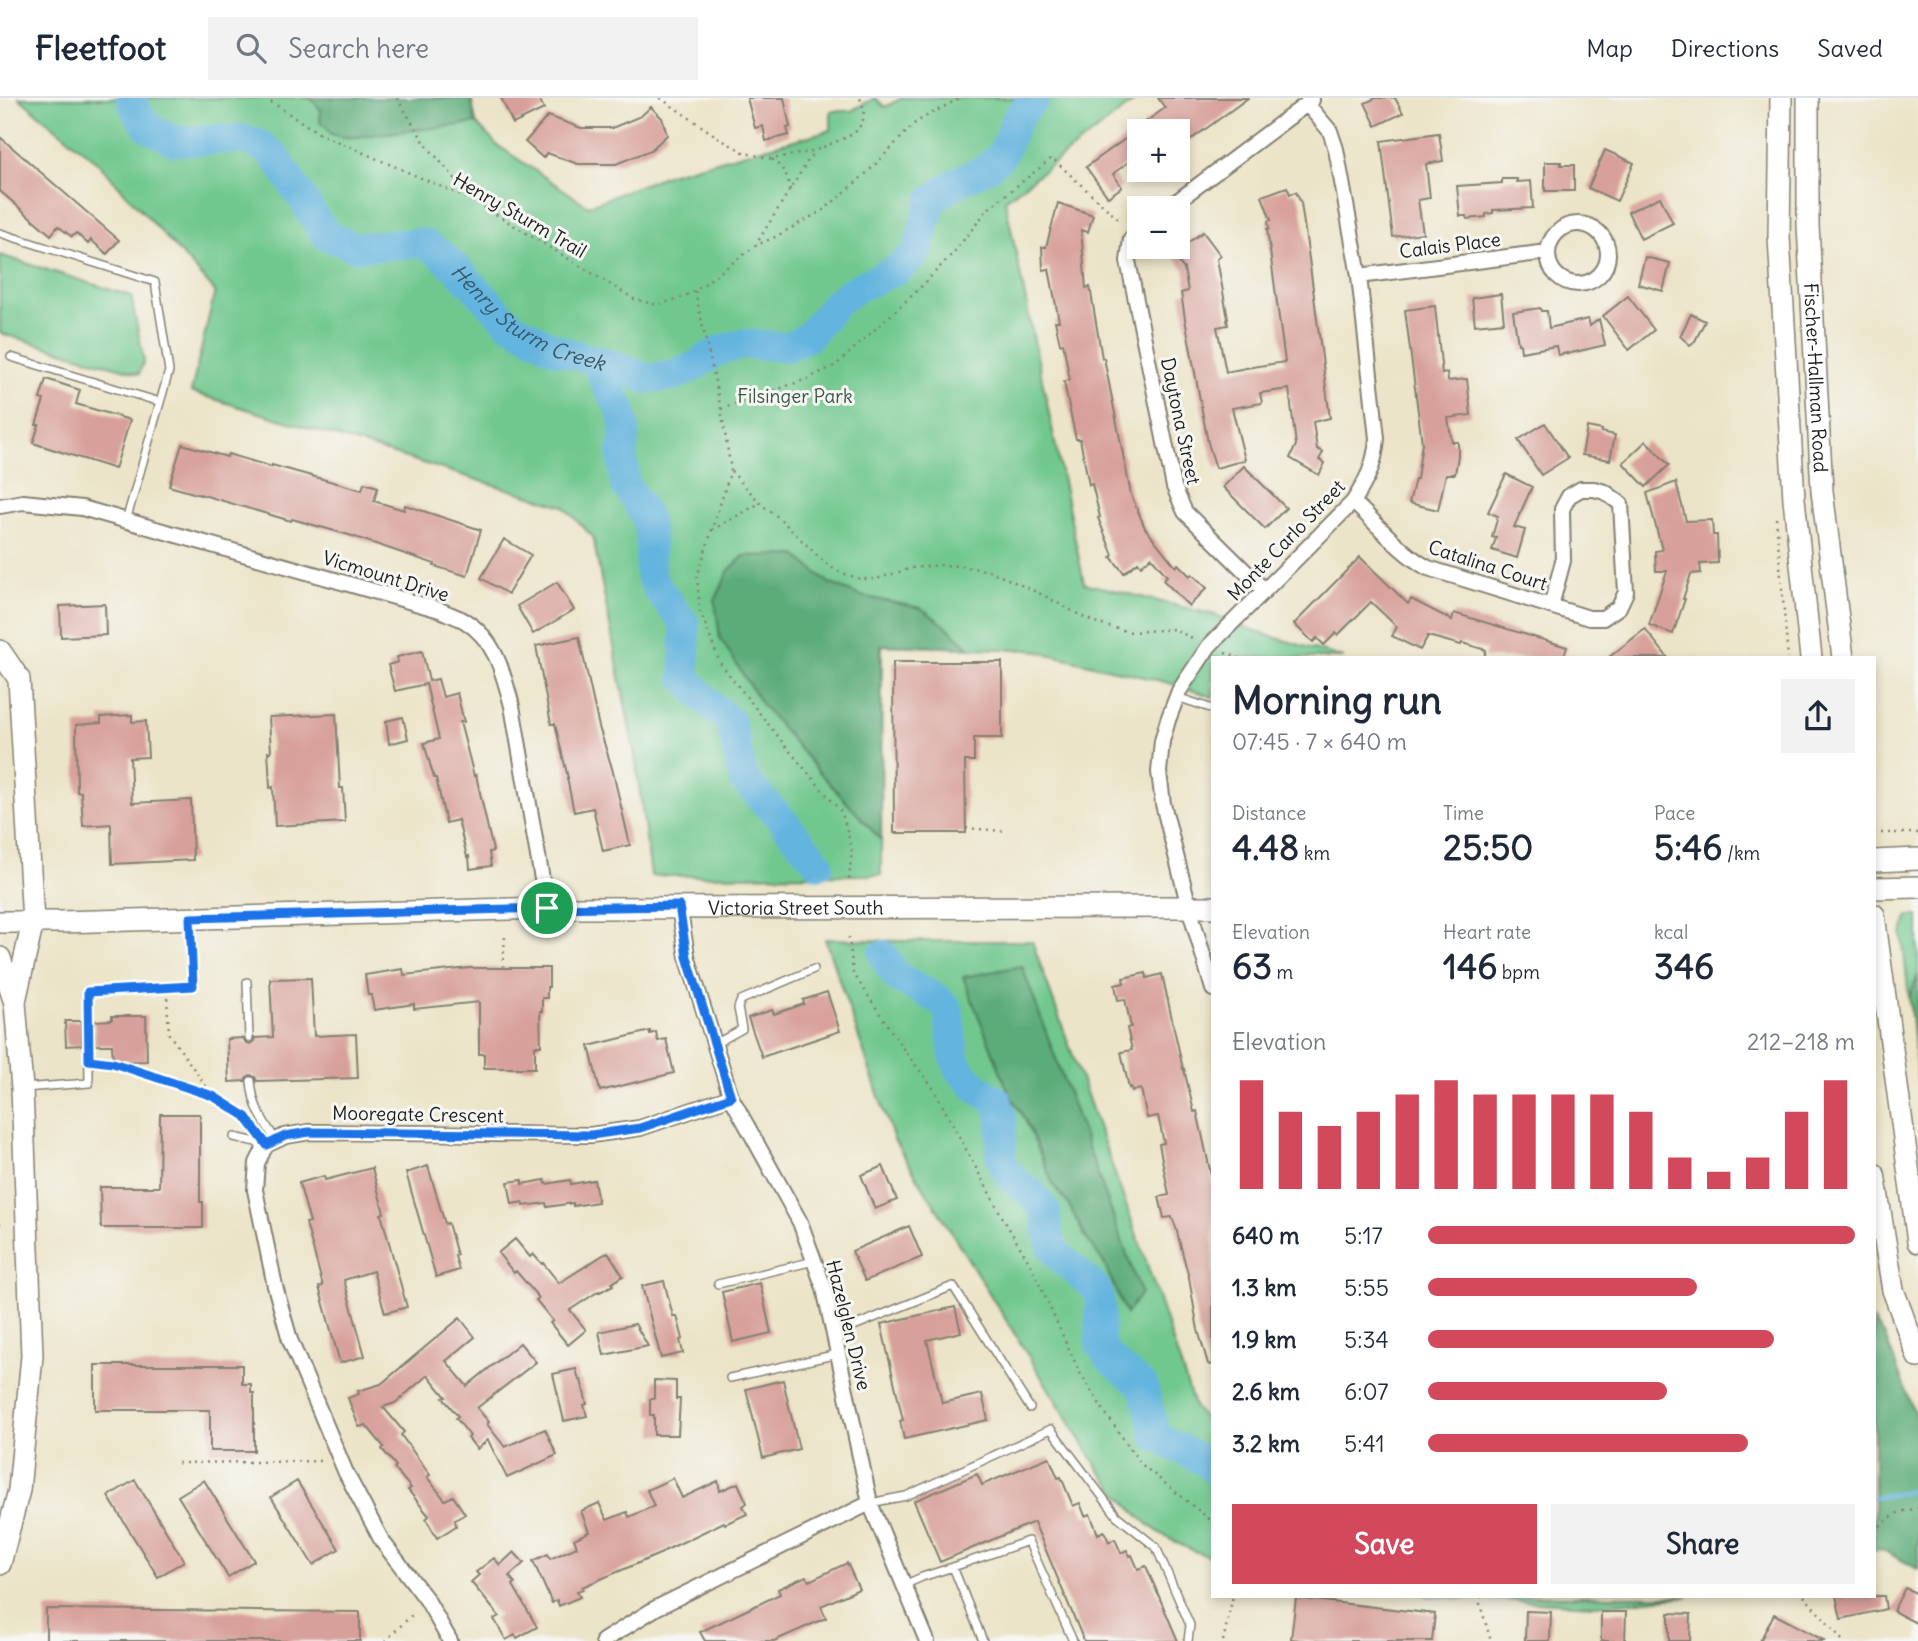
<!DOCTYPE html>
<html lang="en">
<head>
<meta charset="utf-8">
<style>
	:root { --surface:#fff; --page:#f2f2f3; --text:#1f2937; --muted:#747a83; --line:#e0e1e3; --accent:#d1495b }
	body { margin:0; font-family:Delius,sans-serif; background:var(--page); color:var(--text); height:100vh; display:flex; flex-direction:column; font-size:26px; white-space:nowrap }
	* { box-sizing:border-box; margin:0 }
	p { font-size:23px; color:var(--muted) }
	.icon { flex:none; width:38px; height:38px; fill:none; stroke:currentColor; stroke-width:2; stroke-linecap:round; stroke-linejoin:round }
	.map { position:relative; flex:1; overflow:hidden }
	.panel { position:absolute; left:1211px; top:558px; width:665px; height:942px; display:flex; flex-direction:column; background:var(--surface); border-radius:0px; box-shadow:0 4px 10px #0003 }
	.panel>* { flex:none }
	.buttons { position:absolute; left:1127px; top:21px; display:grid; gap:14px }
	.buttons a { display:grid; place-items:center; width:63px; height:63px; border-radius:0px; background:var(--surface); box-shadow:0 4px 10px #0003; font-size:35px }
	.pin { position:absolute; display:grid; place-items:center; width:60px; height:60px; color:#fff; margin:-30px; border:4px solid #fff; border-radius:50%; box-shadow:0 2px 7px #0007 }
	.round { display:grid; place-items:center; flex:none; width:74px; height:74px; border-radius:0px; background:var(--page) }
	.head { display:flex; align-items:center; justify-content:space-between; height:119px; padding:0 21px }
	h1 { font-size:38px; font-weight:800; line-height:52px }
	.stats { display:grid; grid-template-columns:repeat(3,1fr); gap:10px; height:119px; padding:7px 21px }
	.stats div { display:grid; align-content:center }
	.stats b { font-size:35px; font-weight:800 }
	.stats small { font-size:19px; font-weight:400 }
	.stats p { font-size:19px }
	.chart { height:196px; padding:14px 21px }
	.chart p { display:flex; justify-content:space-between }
	.chart svg { width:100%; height:126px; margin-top:7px; stroke:var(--accent); stroke-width:6 }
	.cta { display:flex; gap:14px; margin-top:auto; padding:14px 21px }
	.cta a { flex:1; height:80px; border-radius:0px; background:var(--accent); color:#fff; font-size:28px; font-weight:800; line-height:80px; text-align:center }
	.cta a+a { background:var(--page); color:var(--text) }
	ul { padding:0 21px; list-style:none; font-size:23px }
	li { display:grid; grid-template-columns:112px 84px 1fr; align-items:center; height:52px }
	li i { height:18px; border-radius:9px; background:var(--accent) }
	header { display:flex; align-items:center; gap:42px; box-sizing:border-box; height:98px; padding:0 35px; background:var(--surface); border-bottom:2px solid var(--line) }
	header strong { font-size:33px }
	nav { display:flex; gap:38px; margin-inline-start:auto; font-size:24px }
	.search { width:490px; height:63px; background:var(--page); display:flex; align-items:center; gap:18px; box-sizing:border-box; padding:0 24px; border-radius:0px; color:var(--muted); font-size:26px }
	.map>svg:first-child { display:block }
</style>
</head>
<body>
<header>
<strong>Fleetfoot</strong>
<div class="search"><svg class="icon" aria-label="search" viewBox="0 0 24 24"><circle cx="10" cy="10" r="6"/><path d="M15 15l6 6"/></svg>Search here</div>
<nav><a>Map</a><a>Directions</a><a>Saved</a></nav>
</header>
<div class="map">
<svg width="1918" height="1543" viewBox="0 0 1918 1543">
	<rect width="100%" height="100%" fill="#f6f6f2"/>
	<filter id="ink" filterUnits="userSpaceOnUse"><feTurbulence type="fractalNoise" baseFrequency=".0143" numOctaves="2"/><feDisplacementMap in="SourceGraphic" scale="14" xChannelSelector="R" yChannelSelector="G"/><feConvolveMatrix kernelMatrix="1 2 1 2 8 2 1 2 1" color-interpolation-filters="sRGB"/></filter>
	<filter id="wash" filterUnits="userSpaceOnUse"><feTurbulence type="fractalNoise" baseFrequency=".00686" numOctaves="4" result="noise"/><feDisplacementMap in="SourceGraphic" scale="28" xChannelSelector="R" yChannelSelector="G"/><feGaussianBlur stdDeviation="1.57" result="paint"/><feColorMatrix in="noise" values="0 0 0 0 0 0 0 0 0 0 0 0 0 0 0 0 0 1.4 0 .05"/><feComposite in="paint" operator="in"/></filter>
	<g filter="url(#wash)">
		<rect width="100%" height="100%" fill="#ece4c8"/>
		<path fill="#71c88e" stroke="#467255" stroke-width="2" fill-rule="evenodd" d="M19,0H471L476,25L497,47L588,108L669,76L831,32V13H851L875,0L885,9L902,0H1139L1005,102L1084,485L1215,517L1260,535L1344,560H1213V599L1169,585L1031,552L882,547L881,777L651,778L635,658L593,439L563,408L191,294L215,193L97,64Z
			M0,157L131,198L144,263L139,276L0,235Z
			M1908,818H1918V877L1909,900L1902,836Z
			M825,841L897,843H1032L1145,1160L1195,1310L1213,1330V1460C1157,1441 1135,1419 1100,1373L894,1042ZM964,879L1141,1194L1126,1216L1104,1165L1085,1138L1069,1107L1054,1088L1025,1021L1010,997Z
			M1425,1498H1688L1595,1507Z"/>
		<path fill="#5cac79" stroke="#3c644a" stroke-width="2" d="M310,0H471L476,25C446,29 416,32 386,35C364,37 354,43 331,36L326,28L320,25L321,12Z
			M796,457L829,485L861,498L921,510L946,528L970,550L881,547V742L820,675L762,607L720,540L715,503L729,472L744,458Z
			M1022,868L1141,1195L1126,1216L1104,1165L1085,1138L1069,1107L1054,1088L1025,1021L1010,997L963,879Z
			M1918,877V984L1909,900Z
			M1874,1223L1885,1238L1918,1325V1471L1881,1451L1874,1453Z"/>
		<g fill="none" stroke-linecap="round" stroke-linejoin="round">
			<path stroke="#63b4de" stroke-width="5" d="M1874,1400L1918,1391"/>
			<g stroke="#63b4de" stroke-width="30">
				<path id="s1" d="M131,0L137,14L148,29L174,43L242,41L261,47L276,60L326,137L355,149L424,145L440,156L459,173L510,226L555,251L614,268L648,281L677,277L695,268L718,253L743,246L787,249L808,239L837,204L853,192L898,171L917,155L932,102L956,85L985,71L1002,57L1017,20L1035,0"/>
				<path d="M596,263L607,288L621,311L625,332L622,356L625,386L646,419L650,437V476L657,490L685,526V580L710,606L730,623L744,682L781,721L819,766"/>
				<path d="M883,857L897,879L938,901L948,911L954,958L960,972L978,991L997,1003L1002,1018L1001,1059L1004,1068L1011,1080L1031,1095L1046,1113L1048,1136L1052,1148L1058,1157L1097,1192L1100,1204V1247L1111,1262L1143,1288L1156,1337L1163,1342L1208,1365L1213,1371"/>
			</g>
		</g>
		<g id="blocks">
			<path fill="#d8a09a" d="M501,0H539L544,11L513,26Z
				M747,0H784L790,29L787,30L789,37L766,43L763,28L755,30Z
				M1158,0H1248L1178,51V33H1150L1144,25L1165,10Z
				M1376,0H1395L1403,15L1376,28L1365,5Z
				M651,9L662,20L667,37L651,52L616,66H578L547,55L543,60L525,44L548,18L581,30H612L641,18Z
				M1139,31V56L1113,76L1122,89L1108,99L1086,69Z
				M1439,35L1443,63L1426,66L1430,100L1418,102L1423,135L1393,139L1381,43Z
				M0,39L119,142L107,156L91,142L88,146L76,135L72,139L58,128L51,137L0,93Z
				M1605,52L1634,65L1617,103L1588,90Z
				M1545,64H1561V67H1574V93H1545Z
				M1502,81H1517V84L1531,83L1533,110L1493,112V115L1486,116V119L1467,121L1466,118H1460L1457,88L1502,85Z
				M1287,89L1290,96L1296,94L1301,105L1310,168L1330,320L1313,324L1317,351L1323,354L1319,362L1325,365L1319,377L1290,360L1296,347L1289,291L1260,295L1262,305L1232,310L1245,362L1216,370L1208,345L1185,221L1181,195L1188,193L1184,171L1172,156L1203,134L1221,158L1217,161L1228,221L1227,222L1228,227L1217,229L1226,274L1246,270L1285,264L1267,131H1269L1268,123L1271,122L1262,98Z
				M1660,99L1673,125L1641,141L1628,114Z
				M1058,105L1093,117L1088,134L1081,132L1086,190L1090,189L1102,260H1104L1107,275L1131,397L1145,430L1176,469L1178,466L1190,478L1192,476L1207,490L1189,508L1163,482L1167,478L1151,459L1141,468L1138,464L1124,475L1111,459L1113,457L1098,420L1100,419L1092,386L1089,387L1080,341H1076L1068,304L1064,283L1070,282L1063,245L1060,246L1055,223H1059L1049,171L1043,172L1042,149H1046Z
				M1645,159L1670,165L1663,193L1638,186Z
				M1501,196L1504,224L1475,227L1472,200Z
				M1628,198L1654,232L1629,252L1603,218Z
				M1435,208L1442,276L1447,275L1448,283L1467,281L1471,317L1448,320L1452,344H1458V358L1455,376H1446L1438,412L1409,405L1415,381H1417L1422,345L1405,212Z
				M1540,210L1541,213H1547L1549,230L1588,221L1590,228L1599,221L1605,247L1567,256V255L1558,257L1556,248L1521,254L1520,246H1518L1513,214Z
				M1691,216L1705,223L1695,243L1690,247L1680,238Z
				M46,281L80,292L76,306L130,322L115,371L33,345L39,327H36L44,302L40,301Z
				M1545,325L1568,360L1541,377L1518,342Z
				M1587,329L1602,332L1601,334L1615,337L1610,362L1582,357Z
				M1646,343L1669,367L1646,389L1623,365Z
				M182,346L227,359L228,356L272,369V367L362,392L364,385L378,389L374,403L404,412L405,407L481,432L467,478L434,468L435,466L349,437L292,421L291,423L200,396V397L169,388Z
				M1244,368L1286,410L1265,431L1223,389Z
				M1506,376L1532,389L1514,429L1525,432L1517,460L1492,452L1496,440L1492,439L1498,418L1488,414Z
				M1676,384L1686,423L1712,422L1713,437H1717L1718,465L1700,466L1701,475L1691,476L1683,501H1685L1673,536L1649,527L1667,473H1656L1655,453L1662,452L1647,395Z
				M504,441L531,457L508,496L481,480Z
				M1360,459L1408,506L1411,501L1452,522L1454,515L1567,549L1563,560H1484L1486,552L1462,545L1461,547L1428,538L1420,552L1392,538L1397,529L1371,504L1338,537L1336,535L1324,547L1317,540L1313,544L1294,526Z
				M557,484L574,512L533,536L517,508Z
				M105,506L106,537L61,539L60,508Z
				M1645,531L1668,560H1608Z
				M579,539L599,629L612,670L630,747L603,753L593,710L574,714L567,680H568L555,626H551L536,548Z
				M422,553L429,583L438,581L443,599L457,595L464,624H460L474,678L476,677L493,753L489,754L491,768L470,771L469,758L467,759L458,722L446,725L436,680H434L424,645L439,641L426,586L395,593L388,567L398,564L397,559Z
				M893,564H1002V640H974V663H965L966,735H894Z
				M336,616L340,690H343L345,724L275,728L273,689L270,690L269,669L268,654H271L269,619Z
				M132,617V624L146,623L148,659L130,660L132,705L191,702L193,762L112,766L111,726L83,728L81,694H77L76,627L101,625V619Z
				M403,619L408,641L389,646L386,623Z
				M470,870H549V889H547V900H542V913H540L541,948H535V970H484V956H479V904L414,911V906L374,912L371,897H368L365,877L403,871L404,877Z
				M1146,875L1147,880L1162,876L1183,971H1184L1194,1014L1197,1013L1213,1086V1266L1211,1267L1208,1266L1198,1232L1189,1180L1176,1130L1172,1119L1164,1120L1159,1099L1169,1097L1159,1046L1164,1045L1158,1018L1147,1020L1141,991L1132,993L1131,989L1129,990L1121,954L1132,952L1127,930L1131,929L1125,901L1118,902L1115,887L1124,885L1123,880Z
				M311,880L314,938L356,936L358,980L257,983L255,979L251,977L247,979L245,983L229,984L227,941L243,940L246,945L250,946L254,943L255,940L273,939L270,881Z
				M827,894L840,933L762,959L748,920L772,912L774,916L804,906L803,902Z
				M112,918H146L147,963L113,964L112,947H95L94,923L112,922Z
				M65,923H82V947L66,948Z
				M650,933V936L656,934L658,943L666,941L674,975L600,993L589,948Z
				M160,1016H200V1104H203V1130H101L100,1089H159Z
				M428,1068L445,1126L448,1125L457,1157L455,1158L459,1172L436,1179L406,1075Z
				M883,1068L897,1102L875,1111L861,1077Z
				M372,1070L384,1115L381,1116L407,1209L385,1215L373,1173L344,1182L365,1258L340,1265L319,1189L323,1188L306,1125L310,1124L299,1085L324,1078L325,1082Z
				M522,1082V1086L545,1082L546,1086L570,1082L571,1086L594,1082L598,1104L573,1108V1105L547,1109L546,1105L524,1108L523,1104L512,1106L508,1084Z
				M909,1128L922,1159L865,1183L852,1153Z
				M515,1141L530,1159L533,1156L542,1166L543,1165L559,1185L608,1154L623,1178L612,1185L613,1187L600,1194L599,1193L570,1212L586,1232L568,1247L550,1225L553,1223L536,1202L539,1200L516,1173L514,1175L498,1155Z
				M664,1183L673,1218H677L683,1241L680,1242L683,1255L661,1260L642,1188Z
				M760,1185L771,1235L733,1244L722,1194Z
				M955,1209L961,1234L927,1242L942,1305L982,1296L988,1322L904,1341L900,1323L903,1322L881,1226Z
				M460,1220L475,1239L446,1263L467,1288L520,1245L536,1264L477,1310L489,1324L487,1326L505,1349L545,1331L557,1357L507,1380L488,1342L477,1351L468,1340L470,1338L456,1320L458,1318L443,1300L446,1299L428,1277L395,1305L383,1309L404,1334L401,1337L430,1377L427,1379L445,1402L453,1398L465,1416L455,1422L456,1428L437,1440L426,1421L429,1418L408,1392L411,1390L394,1370L396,1368L382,1351L384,1349L366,1327L359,1329L348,1300L359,1296L358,1293L381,1286Z
				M635,1226L648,1248L604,1257L599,1234Z
				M95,1267H242V1286H251V1295H254V1353H210V1312H95Z
				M576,1271L579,1282H581L587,1306L584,1307L587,1318L564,1323L553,1276Z
				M654,1282L676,1283V1301H680L678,1337H654V1317H650V1301H654Z
				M783,1282L799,1351L763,1360L746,1291Z
				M1049,1359L1058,1380L1061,1379L1073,1408L1080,1405L1085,1418L1090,1416L1098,1436L1104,1433L1109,1444L1115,1441L1121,1455L1127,1452L1130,1458L1132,1457L1138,1471L1146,1468L1178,1543H1084L1034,1424L940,1464L914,1403L977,1376L982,1387Z
				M673,1380L682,1400L718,1383L720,1393L738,1385L747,1405L743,1408L747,1416L725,1426L724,1424L662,1454V1455L582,1489L583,1491L577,1493L580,1499L559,1508L557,1502L552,1505L533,1463L548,1456L550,1461L577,1449L574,1441L589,1434L581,1413L599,1405L607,1422L627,1414L629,1419L654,1408L647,1392Z
				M135,1382L184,1463L158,1479L108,1398Z
				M204,1382L254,1463L228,1479L178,1398Z
				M297,1383L339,1451L313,1467L271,1399Z
				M514,1454L524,1465L509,1478L515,1485L513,1487L537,1529L517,1540L515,1537L506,1542L494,1521L499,1518L471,1484L479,1477L476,1474L494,1460L500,1467Z
				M847,1465L859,1491L821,1508L826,1520L774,1543H705L700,1534L780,1496L778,1491L806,1478L809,1483Z
				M1905,1490L1918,1496V1526L1893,1513Z
				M1836,1498H1884L1886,1511L1841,1521Z
				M1296,1500L1435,1516L1432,1543H1308L1291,1541Z
				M46,1511L360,1514V1543H46Z
				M1526,1513L1551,1514L1550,1543H1525Z
				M1601,1514H1626L1625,1543H1601Z
				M1669,1515L1691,1516L1690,1543H1669Z
				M1774,1516L1825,1543H1760Z"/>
		</g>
	</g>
	<g filter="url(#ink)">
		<use href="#blocks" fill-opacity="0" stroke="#848072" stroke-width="2"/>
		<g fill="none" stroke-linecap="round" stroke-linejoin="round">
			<defs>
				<path id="service" d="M0,135L155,184L169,273L126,423
					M11,259L160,304
					M1177,599L1213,611
					M247,884L249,940
					M715,946L742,931L738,910L741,902L814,871
					M251,983C253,1009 262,1021 276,1042
					M23,990L89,985L88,894L193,888L190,822
					M234,1039L256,1044L264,1051
					M718,1186L814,1163
					M834,1236L953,1188L1030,1310
					M730,1280L838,1256
					M870,1405L906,1398L1051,1331L1117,1418L1156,1449L1190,1527L1188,1543
					M953,1469L1028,1443L1073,1543
					M904,1487L922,1479L953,1469L983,1543"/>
				<path id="minor" d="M1168,110L1312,2
					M1548 156a30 30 0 1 1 60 0a30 30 0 1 1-60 0Z
					M1139,131L1131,141L1128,163L1174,389L1185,414L1264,492
					M1359,178L1547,154
					M1353,404C1378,426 1399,454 1428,470L1589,520H1603L1619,509L1626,494L1621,406L1605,394L1594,391H1581L1569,398L1562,411L1563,463L1551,508
					M0,408L23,404L82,410L440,512C448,516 458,519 465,523C496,542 503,575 512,608L547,810
					M679,808L687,858L731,999L800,1124L824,1190L870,1405L927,1543
					M1213,891L1189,809L1163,706L1159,674L1162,643L1168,622L1179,593L1209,548L1353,404C1367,382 1375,367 1377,340L1359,178L1336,51L1330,33L1307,6
					M450,1543L427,1502L382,1443L346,1375L290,1242L275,1188L255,1092L257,1065L266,1047L285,1038L309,1034L591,1037L640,1030L731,999
					M603,1543L656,1510L870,1405"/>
				<g id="secondary">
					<path d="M1781,0L1779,139L1794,401L1811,560"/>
					<path id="s2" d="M1808,0V127L1822,393L1843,560"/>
					<path d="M0,553L19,581L33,824L15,903"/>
					<path d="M1874,763L1918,761"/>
					<path d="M1874,790L1918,789"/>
					<path d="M1874,817L1918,1144"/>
					<path id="s3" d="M0,824H60L547,810L1213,809"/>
					<path d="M0,860L15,905L22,990L32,1258L19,1392L0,1466"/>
					<path d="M1874,1076L1893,1192L1918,1259"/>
				</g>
			</defs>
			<use href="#service" stroke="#848072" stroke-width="10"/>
			<use href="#minor" stroke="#848072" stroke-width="18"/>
			<use href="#secondary" stroke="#848072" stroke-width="24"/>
			<path stroke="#848072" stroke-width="2.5" stroke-dasharray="2 5" stroke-linecap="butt" d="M265,0L320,36L474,103L634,201L657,207L681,200L695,193L755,148L775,139L825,111L869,73L916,24L960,0
				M397,0L426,47L472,100
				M660,0L722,42L745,55L772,61L814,53L847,39L858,32L863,22L864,12L860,0
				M772,61C784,72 788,76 790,93
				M755,148L814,53
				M695,193L721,311L731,372L697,479L700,513L720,565L787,650L842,715L852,751L849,782
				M721,311L807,281L836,267L918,192L955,153L988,111L1052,60L1119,122
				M731,373L762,407L778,419L824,464L837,473L860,481H876L912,470L940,467L961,468L990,473L1043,497L1085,520L1105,528L1131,534L1173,531L1194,541
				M1776,420L1788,560
				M712,432L760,405
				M1225,555L1239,560
				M966,730L1003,733
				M1874,735H1918
				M849,839L853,875L904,952L933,990L1004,1122L1030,1166L1080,1275L1104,1313L1141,1366L1213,1424
				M503,869L505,838
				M167,900L169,936L213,998L245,1018L250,1025
				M100,963L113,965L213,998
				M0,1126H1
				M178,1365L325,1363
				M1874,1432L1899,1414L1918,1410
				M1481,1498L1480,1506L1491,1543
				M1804,1498L1843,1543
				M385,1543L415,1514
				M1223,1543L1233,1498"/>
			<use href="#service" stroke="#fff" stroke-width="7"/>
			<use href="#minor" stroke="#fff" stroke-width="14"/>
			<use href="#secondary" stroke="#fff" stroke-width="21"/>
		</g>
	</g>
	<g fill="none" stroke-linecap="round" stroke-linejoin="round" filter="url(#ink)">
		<defs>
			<path id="route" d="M679,808L687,859L731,999L640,1030L591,1037L309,1034L285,1038L267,1047L245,1018L213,998L113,965L89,962L88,894L193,888L190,820L547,810Z"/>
		</defs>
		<use href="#route" stroke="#fff" stroke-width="14"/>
		<use href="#route" stroke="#1a73e8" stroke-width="9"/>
	</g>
	<g text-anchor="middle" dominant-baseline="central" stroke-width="6" stroke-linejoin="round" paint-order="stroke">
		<g font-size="19" fill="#1c1c1c" stroke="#f6f6f2">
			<text transform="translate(520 117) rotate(30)">Henry Sturm Trail</text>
			<text transform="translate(1450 147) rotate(-7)">Calais Place</text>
			<text stroke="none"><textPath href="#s2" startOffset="280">Fischer-Hallman Road</textPath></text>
			<text transform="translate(1181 323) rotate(78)">Daytona Street</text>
			<text transform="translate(1286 442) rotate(-46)">Monte Carlo Street</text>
			<text transform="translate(1488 467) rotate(18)">Catalina Court</text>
			<text transform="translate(386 478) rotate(17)">Vicmount Drive</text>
			<text stroke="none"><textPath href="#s3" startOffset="796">Victoria Street South</textPath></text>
			<text transform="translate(418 1016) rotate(1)">Mooregate Crescent</text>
			<text transform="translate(849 1227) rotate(76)">Hazelglen Drive</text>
		</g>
		<g font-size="19" fill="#3a5844" stroke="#f6f6f2">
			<text x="795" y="298">Filsinger Park</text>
		</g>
		<g font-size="21" font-style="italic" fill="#38596a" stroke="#f6f6f2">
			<text stroke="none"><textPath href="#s1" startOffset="494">Henry Sturm Creek</textPath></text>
		</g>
	</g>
</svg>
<div class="buttons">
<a>+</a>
<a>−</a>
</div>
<div class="pin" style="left:547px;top:810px;background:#1e9e55"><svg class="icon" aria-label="arrive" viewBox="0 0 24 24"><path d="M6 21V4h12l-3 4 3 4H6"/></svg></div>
<section class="panel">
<div class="head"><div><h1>Morning run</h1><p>07:45 · 7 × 640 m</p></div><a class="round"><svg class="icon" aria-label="share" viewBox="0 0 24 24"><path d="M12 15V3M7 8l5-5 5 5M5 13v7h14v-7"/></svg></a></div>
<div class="stats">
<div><p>Distance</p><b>4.48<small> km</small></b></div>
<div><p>Time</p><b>25:50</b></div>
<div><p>Pace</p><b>5:46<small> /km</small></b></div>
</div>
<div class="stats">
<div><p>Elevation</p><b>63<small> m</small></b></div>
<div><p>Heart rate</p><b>146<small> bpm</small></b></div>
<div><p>kcal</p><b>346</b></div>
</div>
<div class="chart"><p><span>Elevation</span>212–218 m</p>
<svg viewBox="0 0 160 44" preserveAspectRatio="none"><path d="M5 44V6M15 44V17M25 44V22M35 44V17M45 44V11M55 44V6M65 44V11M75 44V11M85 44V11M95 44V11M105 44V17M115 44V33M125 44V38M135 44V33M145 44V17M155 44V6"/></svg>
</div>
<ul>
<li><b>640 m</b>5:17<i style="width:100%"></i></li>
<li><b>1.3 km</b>5:55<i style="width:63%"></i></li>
<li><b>1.9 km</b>5:34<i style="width:81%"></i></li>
<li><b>2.6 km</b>6:07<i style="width:56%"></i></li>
<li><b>3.2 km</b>5:41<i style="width:75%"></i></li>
</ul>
<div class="cta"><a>Save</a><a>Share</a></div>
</section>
</div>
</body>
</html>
